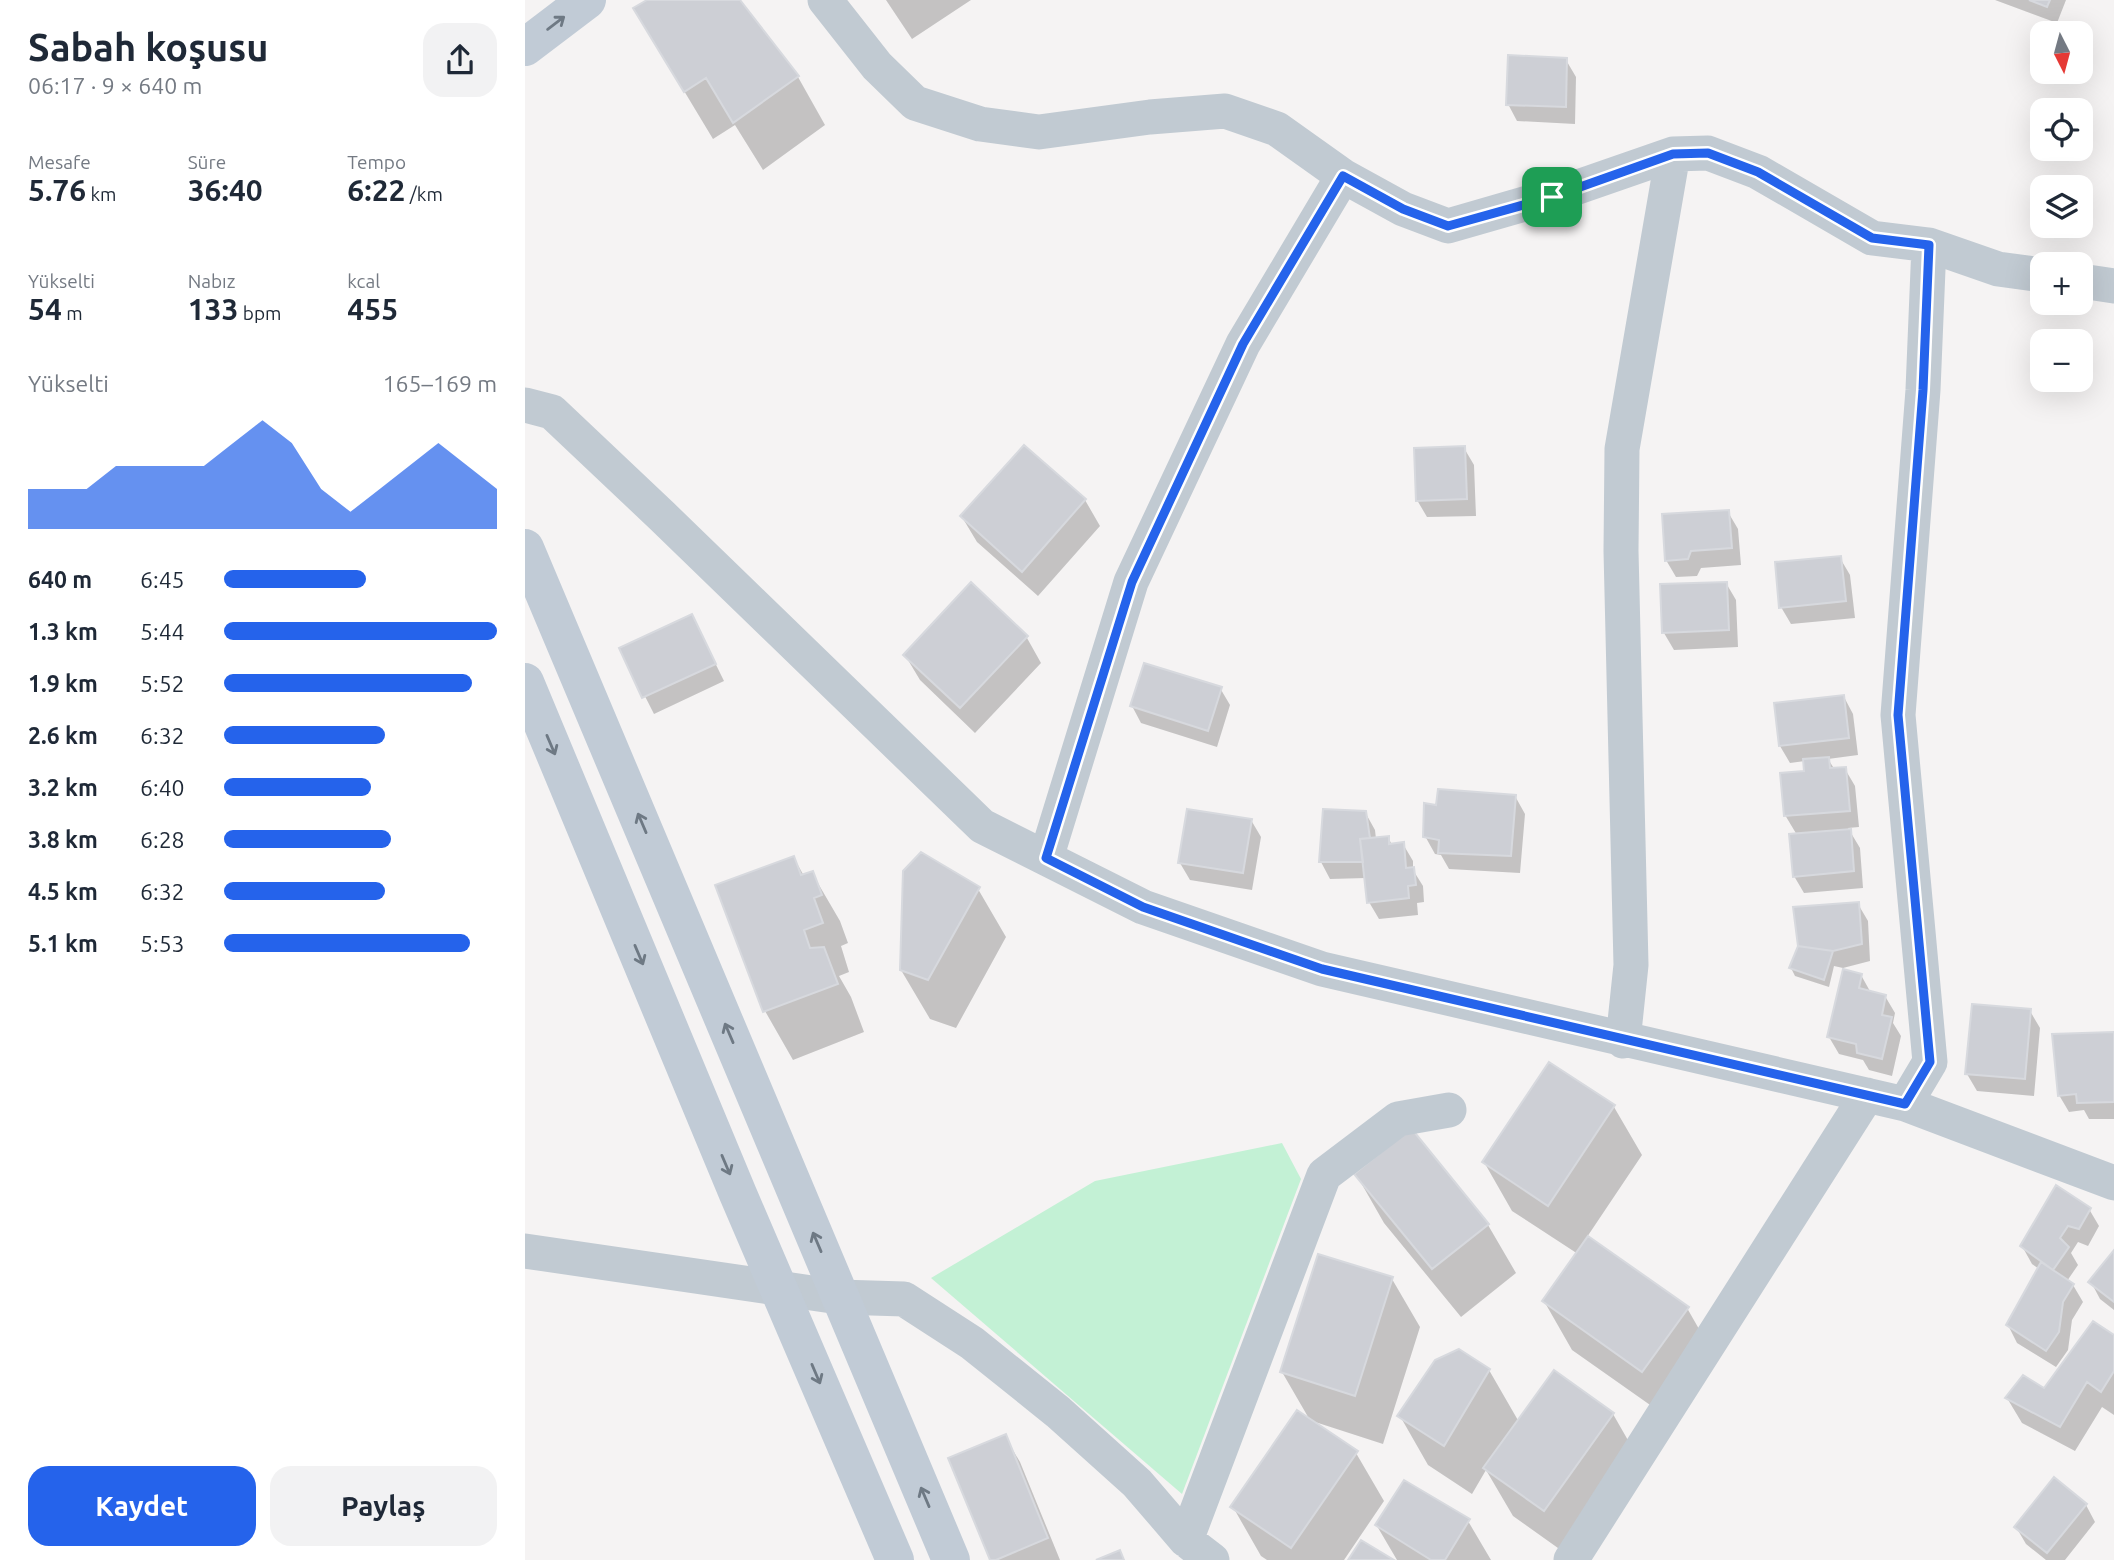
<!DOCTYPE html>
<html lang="tr">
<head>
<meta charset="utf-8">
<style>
	:root { --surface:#fff; --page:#f2f2f3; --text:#1f2937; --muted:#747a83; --accent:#2563eb }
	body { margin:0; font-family:Ubuntu,sans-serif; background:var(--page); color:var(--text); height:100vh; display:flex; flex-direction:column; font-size:26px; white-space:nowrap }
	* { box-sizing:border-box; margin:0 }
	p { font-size:23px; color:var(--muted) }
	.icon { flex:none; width:38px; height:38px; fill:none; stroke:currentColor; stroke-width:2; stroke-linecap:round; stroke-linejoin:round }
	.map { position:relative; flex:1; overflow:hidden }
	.side { display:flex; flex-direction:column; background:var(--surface); width:525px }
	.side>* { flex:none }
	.needle { width:46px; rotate:174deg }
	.buttons { position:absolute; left:1505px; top:21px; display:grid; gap:14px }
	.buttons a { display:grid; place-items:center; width:63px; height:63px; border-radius:14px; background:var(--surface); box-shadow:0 7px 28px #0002; font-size:35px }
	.pin { position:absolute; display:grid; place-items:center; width:60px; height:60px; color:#fff; margin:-30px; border-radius:14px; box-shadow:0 4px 10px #0006 }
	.round { display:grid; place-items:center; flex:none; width:74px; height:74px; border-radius:21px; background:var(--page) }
	.overview { display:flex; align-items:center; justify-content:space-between; height:119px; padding:0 28px }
	h1 { font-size:38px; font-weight:700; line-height:52px }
	.figures { display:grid; grid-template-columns:repeat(3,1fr); gap:10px; height:119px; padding:7px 28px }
	.figures div { display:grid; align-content:center }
	.figures b { font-size:30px; font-weight:700 }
	.figures small { font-size:19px; font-weight:400 }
	.figures p { font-size:19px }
	.chart { height:196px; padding:14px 28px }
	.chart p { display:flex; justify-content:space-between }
	.chart svg { width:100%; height:126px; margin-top:7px; fill:var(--accent); opacity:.7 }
	.primary-button { display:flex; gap:14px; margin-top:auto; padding:14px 28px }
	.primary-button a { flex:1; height:80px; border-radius:21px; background:var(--accent); color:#fff; font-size:28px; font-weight:700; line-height:80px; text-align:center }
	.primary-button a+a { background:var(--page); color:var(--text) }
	ul { padding:0 28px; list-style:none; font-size:23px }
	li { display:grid; grid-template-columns:112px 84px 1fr; align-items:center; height:52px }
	li i { height:18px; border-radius:9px; background:var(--accent) }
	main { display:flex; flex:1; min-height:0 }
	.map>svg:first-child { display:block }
</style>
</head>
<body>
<main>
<section class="side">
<div class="overview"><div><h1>Sabah koşusu</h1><p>06:17 · 9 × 640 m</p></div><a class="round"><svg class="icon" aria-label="share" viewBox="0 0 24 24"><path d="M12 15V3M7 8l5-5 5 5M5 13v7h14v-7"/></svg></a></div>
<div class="figures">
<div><p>Mesafe</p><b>5.76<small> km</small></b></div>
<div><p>Süre</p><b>36:40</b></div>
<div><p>Tempo</p><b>6:22<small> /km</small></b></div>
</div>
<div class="figures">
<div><p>Yükselti</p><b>54<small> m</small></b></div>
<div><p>Nabız</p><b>133<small> bpm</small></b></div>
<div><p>kcal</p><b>455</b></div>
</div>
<div class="chart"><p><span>Yükselti</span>165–169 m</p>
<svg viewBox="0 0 160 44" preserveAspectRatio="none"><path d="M0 44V30L10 30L20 30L30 22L40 22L50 22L60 22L70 14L80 6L90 14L100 30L110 38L120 30L130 22L140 14L150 22L160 30V44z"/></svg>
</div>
<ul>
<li><b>640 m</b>6:45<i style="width:52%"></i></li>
<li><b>1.3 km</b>5:44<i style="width:100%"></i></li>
<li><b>1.9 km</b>5:52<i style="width:91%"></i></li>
<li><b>2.6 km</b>6:32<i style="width:59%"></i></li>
<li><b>3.2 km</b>6:40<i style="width:54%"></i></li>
<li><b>3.8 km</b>6:28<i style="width:61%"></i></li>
<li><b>4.5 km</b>6:32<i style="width:59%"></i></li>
<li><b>5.1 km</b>5:53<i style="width:90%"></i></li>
</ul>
<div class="primary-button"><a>Kaydet</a><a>Paylaş</a></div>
</section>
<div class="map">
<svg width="1589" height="1560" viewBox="0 0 1589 1560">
	<rect width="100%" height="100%" fill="#f5f3f3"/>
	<path fill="#c3f1d5" d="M757,1143L776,1179L657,1494L406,1278L570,1181Z"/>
	<path fill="#0003" d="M126,0H212L273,77L300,125L238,170L210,125L188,139L138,56Z
		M361,0H446L387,39Z
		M1470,0H1541L1532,23Z
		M1041,60L1051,77L1050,124L992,121L983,104Z
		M500,447L560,500L575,526L513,596L452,542L437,517Z
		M939,448L949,465L951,516L902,517L892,500Z
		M1203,512L1213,529L1216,565L1176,568L1172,576L1151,577L1141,560Z
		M1315,558L1325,575L1330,618L1266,624L1256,607Z
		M1201,583L1211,600L1213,647L1149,650L1139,633Z
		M446,585L502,638L516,663L450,733L395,680L380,655Z
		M167,616L199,681L129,714L96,649Z
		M695,688L705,705L692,747L616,723L607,706Z
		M1319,697L1328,714L1333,755L1303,759L1310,770L1320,769L1330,786L1334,827L1323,828L1335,848L1338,888L1279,893L1269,876L1272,835L1260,815L1281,772L1280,761L1265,763L1255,746L1250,704Z
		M990,796L1000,814L995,873L924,869L916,855L910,854L900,836L912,808Z
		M840,812L850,830L851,839L863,837L867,845L878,844L888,861V870L898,886L899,902L892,903L893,915L854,919L844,902L841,878L805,879L796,862Z
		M726,820L736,837L727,890L665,880L655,863Z
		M269,858L279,876L287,873L315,921L323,943L316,946L324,972L314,976L326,997L339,1032L268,1060L240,1011Z
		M453,889L481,937L431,1028L405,1019L376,970Z
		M1333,904L1343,921L1345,961L1318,968L1309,966L1304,987L1270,976L1266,968Z
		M1336,975L1346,993L1360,996L1370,1013L1368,1023L1376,1036L1367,1076L1344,1070L1338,1060L1314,1054L1304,1037Z
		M1505,1011L1515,1028L1509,1096L1452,1091L1442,1074Z
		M1589,1033V1119H1564L1559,1110L1544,1112L1534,1095Z
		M1089,1107L1117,1155L1062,1237L1162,1308L1190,1357L1145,1419L1047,1350L1019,1301L1053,1254L987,1211L959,1162Z
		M831,1174L963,1225L991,1273L936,1317L859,1223Z
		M1564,1209L1574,1226L1563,1246L1553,1242L1546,1253L1553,1265L1542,1281L1548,1285L1558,1302L1547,1320L1543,1350L1531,1367L1492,1343L1483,1325L1514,1269L1507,1264L1497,1246Z
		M1589,1253V1310L1575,1299L1566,1282Z
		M867,1279L895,1327L858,1444L787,1421L831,1453L859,1501L819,1560H742L736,1556L708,1507L786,1422L757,1372Z
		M1589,1337V1415L1577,1407L1550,1451L1497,1423L1482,1398L1519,1390Z
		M964,1370L994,1422L1088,1414L1116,1463L1047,1558L988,1516L961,1470L947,1494L903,1465L875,1416Z
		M480,1437L495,1462L535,1560H467Z
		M1561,1505L1570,1522L1540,1560H1521L1501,1544L1491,1527Z
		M943,1521L966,1560H872L852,1526Z"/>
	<path fill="#cdcfd5" stroke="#d7d9de" stroke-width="2" d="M122,0H215L274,76L208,123L181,78L159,92L108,8Z
		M1504,0H1525L1522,7Z
		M983,55L1042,58L1041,107L981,105Z
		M499,445L561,499L497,572L435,516Z
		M940,446L942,499L891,501L889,448Z
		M1204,510L1207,548L1166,551L1163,559L1140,561L1137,514Z
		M1316,556L1321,601L1254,608L1250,562Z
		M446,582L503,636L435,708L378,655Z
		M1202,582L1204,630L1137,633L1135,584Z
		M167,614L191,664L117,698L94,648Z
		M619,663L697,687L683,731L605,706Z
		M1319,695L1324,738L1254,746L1249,703Z
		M1304,757L1305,768L1321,767L1325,811L1259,816L1255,773L1279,771L1278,759Z
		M913,789L991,795L986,856L913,853L914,840L898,837L899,803L911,805Z
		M662,809L727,819L718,873L653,863Z
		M798,809L841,811L845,838L835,839L838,862H794Z
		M1326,829L1329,871L1268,877L1264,834Z
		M864,836V844L879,842L881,868L889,867L891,885L883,886L884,898L842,903L835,839Z
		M396,852L455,887L403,980L375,970L378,871Z
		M269,856L276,875L288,871L297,895L289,898L298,923L279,930L285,948L299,947L313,984L238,1012L190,885Z
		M1334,902L1337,944L1308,951L1273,946L1268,907Z
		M1273,946L1308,951L1299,980L1264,968Z
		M1318,969L1337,974L1334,988L1361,995L1357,1015L1367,1017L1357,1059L1332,1053L1331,1044L1302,1037Z
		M1447,1004L1506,1009L1500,1079L1440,1074Z
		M1589,1032V1102L1552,1103L1551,1094L1533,1096L1527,1034Z
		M1024,1062L1090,1105L1023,1206L957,1162Z
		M886,1128L964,1224L907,1269L829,1174Z
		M1531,1185L1566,1208L1554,1229L1543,1226L1535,1238L1544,1247L1528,1270L1495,1246Z
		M1063,1236L1164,1307L1117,1372L1017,1301Z
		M1589,1250V1302L1563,1282Z
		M793,1254L868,1277L830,1396L755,1372Z
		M1516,1262L1549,1284L1538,1302L1534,1332L1521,1351L1481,1325Z
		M1568,1321L1589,1335V1371L1576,1392L1562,1382L1535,1427L1480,1398L1498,1375L1519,1388Z
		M934,1349L965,1369L919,1446L872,1416L910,1360Z
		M1029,1370L1089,1413L1019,1511L958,1468Z
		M772,1410L833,1451L766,1548L705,1507Z
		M481,1434L523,1538L471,1560H465L423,1458Z
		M1529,1477L1562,1504L1522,1553L1489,1527Z
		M879,1480L945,1519L920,1560H906L850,1525Z
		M836,1540L869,1560H823Z
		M595,1550L599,1560H571Z"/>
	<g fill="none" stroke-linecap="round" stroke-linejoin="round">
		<path stroke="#c1cad2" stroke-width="35" d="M300,0L352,66L390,103L455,124L514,132L625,117L700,111L752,129L818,176L878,209L923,226L1027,196L1148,154L1183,153L1233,172L1347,238L1404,245L1473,269L1517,275
			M1556,281L1589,286
			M0,405L27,412L137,516L457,826L618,907L797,969L1380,1104L1589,1183
			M521,858L606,582L718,344L818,176
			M1098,1041L1106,965L1096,551L1097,449L1148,154
			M1380,1104L1405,1062L1373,715L1398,390L1404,245
			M0,1251L314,1297L379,1299L447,1343L533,1412L612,1483L661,1540L687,1560
			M661,1540L799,1175L873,1119L924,1110
			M1046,1560L1342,1095"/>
		<path stroke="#c1cbd6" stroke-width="38" d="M0,47L62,0
			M0,548L426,1560
			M0,682L213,1194L370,1560"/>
	</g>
	<defs><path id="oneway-shaft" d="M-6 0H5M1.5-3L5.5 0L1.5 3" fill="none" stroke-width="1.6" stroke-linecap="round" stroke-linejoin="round" transform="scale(1.75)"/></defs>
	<g stroke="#6e7984">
		<use href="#oneway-shaft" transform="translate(31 23) rotate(-37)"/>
		<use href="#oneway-shaft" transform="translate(26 745) rotate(67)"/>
		<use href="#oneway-shaft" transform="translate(117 823) rotate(-113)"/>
		<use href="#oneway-shaft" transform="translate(114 955) rotate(67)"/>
		<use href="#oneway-shaft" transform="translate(204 1033) rotate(-113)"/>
		<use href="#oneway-shaft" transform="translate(201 1165) rotate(67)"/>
		<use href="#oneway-shaft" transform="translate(292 1242) rotate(-113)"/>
		<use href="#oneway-shaft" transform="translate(291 1374) rotate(67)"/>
		<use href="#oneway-shaft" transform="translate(400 1497) rotate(-113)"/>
	</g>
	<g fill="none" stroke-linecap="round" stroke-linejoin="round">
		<defs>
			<path id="route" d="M1183,153L1233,172L1347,238L1404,245L1398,390L1373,715L1405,1062L1380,1104L797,969L618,907L521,858L607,582L718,344L818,176L878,209L923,226L1027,197L1148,154Z"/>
		</defs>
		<use href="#route" stroke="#fff" stroke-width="14"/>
		<use href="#route" stroke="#2563eb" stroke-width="9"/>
	</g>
</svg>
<div class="buttons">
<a><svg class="needle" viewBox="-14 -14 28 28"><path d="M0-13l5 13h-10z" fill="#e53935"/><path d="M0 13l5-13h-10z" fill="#747a83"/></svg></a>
<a><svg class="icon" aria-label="locate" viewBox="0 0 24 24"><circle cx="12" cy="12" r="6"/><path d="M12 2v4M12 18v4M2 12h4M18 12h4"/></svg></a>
<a><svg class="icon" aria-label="layers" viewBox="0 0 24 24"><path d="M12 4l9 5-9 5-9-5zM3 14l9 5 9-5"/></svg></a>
<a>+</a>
<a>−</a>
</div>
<div class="pin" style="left:1027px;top:197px;background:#1e9e55"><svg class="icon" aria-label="arrive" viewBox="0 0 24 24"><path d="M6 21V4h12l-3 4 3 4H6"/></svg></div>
</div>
</main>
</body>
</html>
